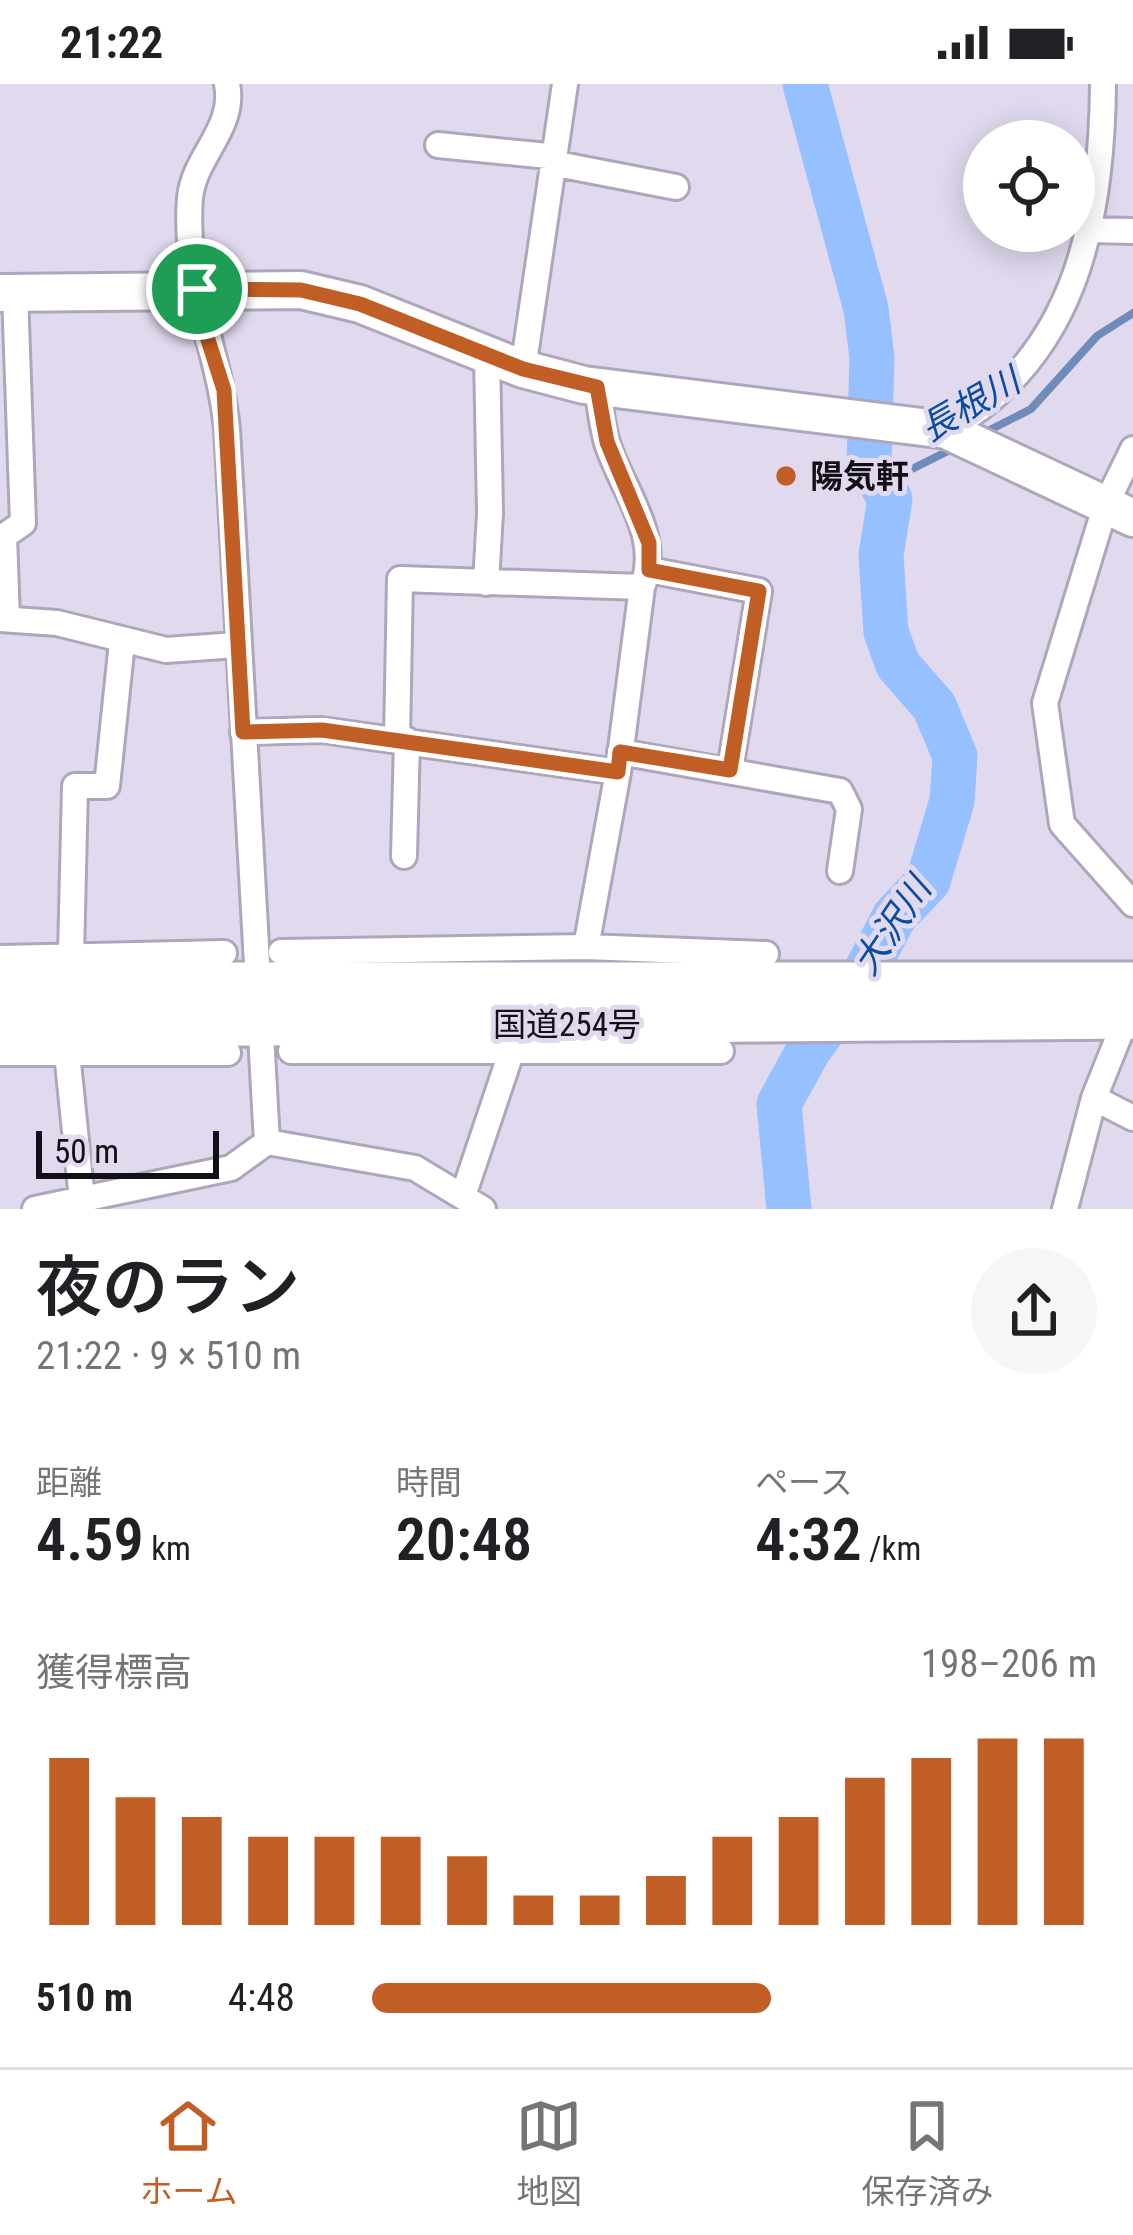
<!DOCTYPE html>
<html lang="ja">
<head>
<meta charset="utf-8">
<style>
	:root { --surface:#fff; --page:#f6f6f6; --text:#202124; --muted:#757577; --line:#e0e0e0; --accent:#c15e25 }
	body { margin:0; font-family:"Roboto Condensed","Noto Sans JP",sans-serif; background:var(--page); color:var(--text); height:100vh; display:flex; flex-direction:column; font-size:45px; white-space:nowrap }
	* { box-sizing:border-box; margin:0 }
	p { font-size:39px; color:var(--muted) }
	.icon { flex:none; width:66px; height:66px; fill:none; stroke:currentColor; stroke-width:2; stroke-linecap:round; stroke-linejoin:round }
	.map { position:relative; height:1125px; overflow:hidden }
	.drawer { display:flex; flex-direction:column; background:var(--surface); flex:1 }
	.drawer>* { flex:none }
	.fabs { position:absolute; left:963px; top:36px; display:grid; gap:24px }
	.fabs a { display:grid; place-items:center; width:132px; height:132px; border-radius:50%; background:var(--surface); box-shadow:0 6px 30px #0003; font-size:60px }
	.scale { position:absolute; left:36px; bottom:30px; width:183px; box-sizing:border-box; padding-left:12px; border:6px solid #121016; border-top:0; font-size:33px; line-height:42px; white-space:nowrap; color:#121016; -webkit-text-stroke:9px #e1daef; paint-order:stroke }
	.pin { position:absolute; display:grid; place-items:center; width:102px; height:102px; color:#fff; margin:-51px; border:6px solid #fff; border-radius:50%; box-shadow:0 3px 12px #0007 }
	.round { display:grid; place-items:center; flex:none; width:126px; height:126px; border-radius:63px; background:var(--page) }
	.overview { display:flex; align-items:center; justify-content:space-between; height:204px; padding:0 36px }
	h1 { font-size:66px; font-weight:600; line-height:90px }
	.figures { display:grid; grid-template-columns:repeat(3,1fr); gap:18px; height:204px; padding:12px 36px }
	.figures div { display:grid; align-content:center }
	.figures b { font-size:60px; font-weight:600 }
	.figures small { font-size:33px; font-weight:400 }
	.figures p { font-size:33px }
	.chart { height:336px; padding:24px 36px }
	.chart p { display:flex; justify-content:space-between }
	.chart svg { width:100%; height:216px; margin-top:12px; stroke:var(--accent); stroke-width:6 }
	ul { padding:0 36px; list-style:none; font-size:39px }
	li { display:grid; grid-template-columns:192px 144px 1fr; align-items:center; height:90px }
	li i { height:30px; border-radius:15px; background:var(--accent) }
	.status { display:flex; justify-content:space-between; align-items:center; height:84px; padding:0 60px; background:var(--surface); direction:ltr }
	.status svg { height:33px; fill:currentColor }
	.tabs { display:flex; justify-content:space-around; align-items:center; height:168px; border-top:3px solid var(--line); background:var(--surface); font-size:33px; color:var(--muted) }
	.tabs a { display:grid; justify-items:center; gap:6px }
	.tabs .selected { color:var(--accent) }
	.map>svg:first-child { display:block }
</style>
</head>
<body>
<div class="status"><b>21:22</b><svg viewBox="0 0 49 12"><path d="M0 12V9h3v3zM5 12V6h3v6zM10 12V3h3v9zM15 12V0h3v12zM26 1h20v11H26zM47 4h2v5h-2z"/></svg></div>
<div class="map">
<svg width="1133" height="1125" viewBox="0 0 1133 1125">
	<rect width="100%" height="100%" fill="#e1daef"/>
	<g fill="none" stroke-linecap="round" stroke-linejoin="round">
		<path stroke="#6e8bb9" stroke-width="8" d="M982,350L1031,325L1097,252L1133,229
			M890,415L908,387L952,365"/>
		<path stroke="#96c0ff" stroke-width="45" d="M789,1125L779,1020L808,967L867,885L894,833L928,797L952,717L955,672L934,622L898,581L886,548L881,471L890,415L869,378L872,274L866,225L805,0"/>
		<defs>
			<path id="street" d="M438,61L548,72L557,80L676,103
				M1091,146L1133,147
				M523,285L565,0
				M946,346C1076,274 1102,137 1103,0
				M1133,365L1106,420L1045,619L1062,740L1133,820
				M649,486L759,507L730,686
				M486,499L490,429L487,272
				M7,534L4,452L23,439L15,209
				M0,535L57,539L166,566L237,561
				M243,648L322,646L618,688
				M397,655L400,495L642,503
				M620,668L840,707L849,725L840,787
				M404,772L407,656
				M586,863L618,688L642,503C663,453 622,406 607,359C602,342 600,322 597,303
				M281,868L586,863L766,870
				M71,871L75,702H107L122,558
				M0,874L224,869
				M291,967H721
				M0,969H228
				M67,969L83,1125
				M1094,1014L1133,1034
				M267,1058L415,1084L483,1125
				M463,1112L512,966
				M35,1125L231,1084L267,1058L227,345C219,267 183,195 190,114C194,72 236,44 227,0
				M1065,1125L1094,1014L1127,932"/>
			<path id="secondary" d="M0,209L301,206L360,220L523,285L584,301L946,346L1133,434"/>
			<path id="highway" d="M0,901H1133
				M0,941L1133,932"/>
		</defs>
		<use href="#street" stroke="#aea7bb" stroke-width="30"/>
		<use href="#secondary" stroke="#aea7bb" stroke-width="42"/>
		<use href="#highway" stroke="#aea7bb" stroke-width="51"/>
		<use href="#street" stroke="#fff" stroke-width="24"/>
		<use href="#secondary" stroke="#fff" stroke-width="36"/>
		<use href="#highway" stroke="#fff" stroke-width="45"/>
	</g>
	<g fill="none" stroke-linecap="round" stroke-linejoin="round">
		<defs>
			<path id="route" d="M197,205L301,206L360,220L523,285L597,303L607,358L649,459V486L759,507L730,686L620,668L618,688L322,646L243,648L224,306L196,218Z"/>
		</defs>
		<use href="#route" stroke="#fff" stroke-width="24"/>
		<use href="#route" stroke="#c15e25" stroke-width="15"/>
	</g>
	<circle fill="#c15e25" stroke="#e1daef" stroke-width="4.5" cx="786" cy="392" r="12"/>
	<g text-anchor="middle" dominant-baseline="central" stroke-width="10" stroke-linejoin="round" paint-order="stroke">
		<g font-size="33" font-weight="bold" fill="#121016" stroke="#e1daef" text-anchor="start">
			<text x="810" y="392">陽気軒</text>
		</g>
		<g font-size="33" fill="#121016" stroke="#e1daef">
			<text x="567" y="940">国道254号</text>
		</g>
		<g font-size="36" font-style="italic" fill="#0a4ca4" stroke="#e1daef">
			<text transform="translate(970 321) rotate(-30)">長根川</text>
			<text transform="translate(892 842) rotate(-56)">大沢川</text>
		</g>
	</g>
</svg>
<div class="fabs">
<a><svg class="icon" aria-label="locate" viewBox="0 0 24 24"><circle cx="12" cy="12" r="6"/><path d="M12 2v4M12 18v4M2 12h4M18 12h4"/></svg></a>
</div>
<div class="scale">50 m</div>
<div class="pin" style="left:197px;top:205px;background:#1e9e55"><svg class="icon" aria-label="arrive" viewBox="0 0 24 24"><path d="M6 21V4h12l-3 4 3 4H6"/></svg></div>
</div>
<section class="drawer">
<div class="overview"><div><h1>夜のラン</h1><p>21:22 · 9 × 510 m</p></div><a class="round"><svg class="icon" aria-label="share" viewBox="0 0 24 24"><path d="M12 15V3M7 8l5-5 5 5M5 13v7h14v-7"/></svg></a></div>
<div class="figures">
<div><p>距離</p><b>4.59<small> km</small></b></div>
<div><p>時間</p><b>20:48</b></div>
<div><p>ペース</p><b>4:32<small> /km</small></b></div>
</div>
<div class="chart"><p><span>獲得標高</span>198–206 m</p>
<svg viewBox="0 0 160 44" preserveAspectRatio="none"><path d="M5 44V10M15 44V18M25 44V22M35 44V26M45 44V26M55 44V26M65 44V30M75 44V38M85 44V38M95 44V34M105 44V26M115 44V22M125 44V14M135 44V10M145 44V6M155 44V6"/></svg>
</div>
<ul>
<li><b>510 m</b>4:48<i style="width:55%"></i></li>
</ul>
</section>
<nav class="tabs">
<a class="selected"><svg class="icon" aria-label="home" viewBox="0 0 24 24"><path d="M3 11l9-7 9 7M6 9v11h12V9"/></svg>ホーム</a>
<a><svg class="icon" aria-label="map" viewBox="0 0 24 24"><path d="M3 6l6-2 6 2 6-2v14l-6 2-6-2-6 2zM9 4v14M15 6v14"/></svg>地図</a>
<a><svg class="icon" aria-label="saved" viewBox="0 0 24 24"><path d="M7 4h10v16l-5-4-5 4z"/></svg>保存済み</a>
</nav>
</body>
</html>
